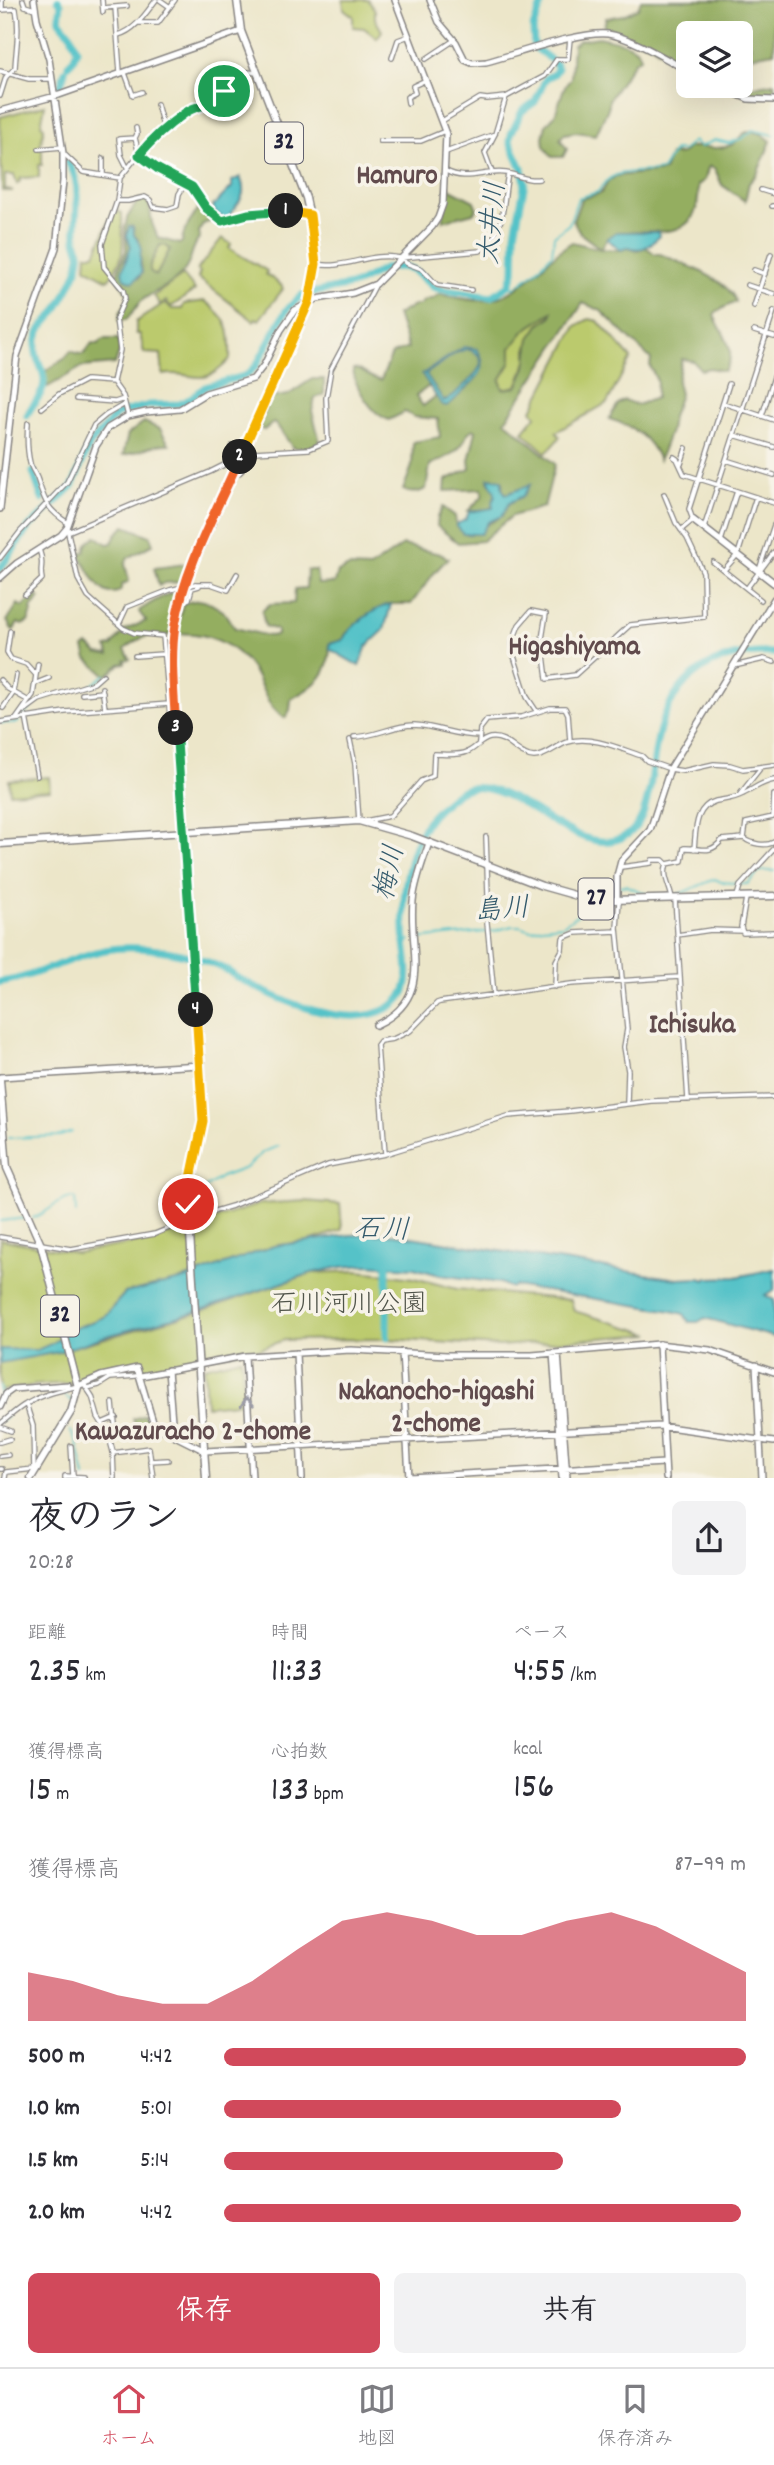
<!DOCTYPE html>
<html lang="ja">
<head>
<meta charset="utf-8">
<style>
	:root { --surface:#fff; --page:#f2f2f3; --text:#2b2b33; --muted:#7c7c81; --line:#e1e1e2; --accent:#d1495b }
	body { margin:0; font-family:Dekko,"Klee One",sans-serif; background:var(--page); color:var(--text); height:100vh; display:flex; flex-direction:column; font-size:26px; white-space:nowrap }
	* { box-sizing:border-box; margin:0 }
	p { font-size:23px; color:var(--muted) }
	.icon { flex:none; width:38px; height:38px; fill:none; stroke:currentColor; stroke-width:2; stroke-linecap:round; stroke-linejoin:round }
	.map { position:relative; height:1478px; overflow:hidden }
	.panel { display:flex; flex-direction:column; background:var(--surface); flex:1 }
	.panel>* { flex:none }
	.buttons { position:absolute; left:676px; top:21px; display:grid; gap:14px }
	.buttons a { display:grid; place-items:center; width:77px; height:77px; border-radius:10px; background:var(--surface); box-shadow:0 7px 28px #0002; font-size:35px }
	.pin { position:absolute; display:grid; place-items:center; width:60px; height:60px; color:#fff; margin:-30px; border:4px solid #fff; border-radius:50%; box-shadow:0 2px 7px #0007 }
	.km { position:absolute; width:35px; height:35px; margin:-18px; border-radius:50%; background:#222; color:#fff; font-size:19px; line-height:35px; text-align:center }
	.round { display:grid; place-items:center; flex:none; width:74px; height:74px; border-radius:10px; background:var(--page) }
	.summary { display:flex; align-items:center; justify-content:space-between; height:119px; padding:0 28px }
	h1 { font-size:38px; font-weight:600; line-height:52px }
	.figures { display:grid; grid-template-columns:repeat(3,1fr); gap:10px; height:119px; padding:7px 28px }
	.figures div { display:grid; align-content:center }
	.figures b { font-size:35px; font-weight:600 }
	.figures small { font-size:19px; font-weight:400 }
	.figures p { font-size:19px }
	.chart { height:196px; padding:14px 28px }
	.chart p { display:flex; justify-content:space-between }
	.chart svg { width:100%; height:126px; margin-top:7px; fill:var(--accent); opacity:.7 }
	.cta { display:flex; gap:14px; margin-top:auto; padding:14px 28px }
	.cta a { flex:1; height:80px; border-radius:10px; background:var(--accent); color:#fff; font-size:28px; font-weight:600; line-height:80px; text-align:center }
	.cta a+a { background:var(--page); color:var(--text) }
	ul { padding:0 28px; list-style:none; font-size:23px }
	li { display:grid; grid-template-columns:112px 84px 1fr; align-items:center; height:52px }
	li i { height:18px; border-radius:9px; background:var(--accent) }
	.tabs { display:flex; justify-content:space-around; align-items:center; height:98px; border-top:2px solid var(--line); background:var(--surface); font-size:19px; color:var(--muted) }
	.tabs a { display:grid; justify-items:center; gap:4px }
	.tabs .active { color:var(--accent) }
	.map>svg:first-child { display:block }
</style>
</head>
<body>
<div class="map">
<svg width="774" height="1478" viewBox="0 0 774 1478">
	<rect width="100%" height="100%" fill="#f7f3e8"/>
	<filter id="ink" filterUnits="userSpaceOnUse"><feTurbulence type="fractalNoise" baseFrequency=".0143" numOctaves="2"/><feDisplacementMap in="SourceGraphic" scale="14" xChannelSelector="R" yChannelSelector="G"/><feConvolveMatrix kernelMatrix="1 2 1 2 8 2 1 2 1" color-interpolation-filters="sRGB"/></filter>
	<filter id="wash" filterUnits="userSpaceOnUse"><feTurbulence type="fractalNoise" baseFrequency=".00686" numOctaves="4" result="noise"/><feDisplacementMap in="SourceGraphic" scale="28" xChannelSelector="R" yChannelSelector="G"/><feGaussianBlur stdDeviation="1.57" result="paint"/><feColorMatrix in="noise" values="0 0 0 0 0 0 0 0 0 0 0 0 0 0 0 0 0 1.4 0 .05"/><feComposite in="paint" operator="in"/></filter>
	<g filter="url(#wash)">
		<rect width="100%" height="100%" fill="#ece6c9"/>
		<path fill="#bbca6d" stroke="#6e7654" stroke-width="2" d="M343,0H368L375,10V19L382,31L377,38L364,28L353,27V16L344,9Z
			M45,105L41,125L44,127L40,148L42,149V165H39V177L21,178L19,183L17,184L14,175H5V190L13,191H2L0,117Z
			M114,210L122,213C121,245 129,253 108,280L86,268L87,254H95Z
			M222,238L231,244L229,248C242,257 254,263 267,271L266,274L281,285L283,289L259,320L256,318L254,321L198,278L200,272L197,270Z
			M160,245H165L170,249L156,276L150,271V265Z
			M183,275L195,290L171,307L166,301L161,304H167L172,309H182L184,304L205,301C229,320 231,329 230,359C200,392 194,369 163,375L161,354L144,353L140,334H136V322L161,305L154,296Z
			M551,312L553,314L539,325L527,347V362L517,386L503,389L500,380L511,362V348L525,330Z
			M589,319L598,321L631,358L607,403L556,432L560,437L546,453L523,432L536,416L532,410L576,326Z
			M49,777L50,790L10,793L9,780Z
			M305,1201L340,1204L342,1230L309,1241L274,1246L181,1280L125,1293L104,1317L69,1331L74,1347L195,1313L312,1273L357,1271L386,1274L385,1339L284,1340L259,1349L176,1362L144,1369L138,1366L103,1373L75,1383L36,1385L0,1391V1239L76,1253L147,1241L260,1204Z
			M389,1275L414,1278L457,1289L571,1300L574,1311L651,1334L499,1346L389,1339Z
			M241,1358L245,1402L206,1406L204,1367Z"/>
		<path fill="#94ae60" stroke="#5b684e" stroke-width="2" fill-rule="evenodd" d="M641,0H774V52L741,58L740,55L751,45L747,41L740,42V33H688V62L680,65L651,45L603,30L606,18L623,15L638,8Z
			M599,37C613,41 637,42 641,57L634,62L609,100V106L596,135L576,132L564,134L560,139L567,149L563,157H552L544,146L543,137L546,125L555,115L564,88L571,78L573,45L580,40Z
			M774,83V93L751,97L742,91L746,88Z
			M751,131L762,134L771,141L757,174L749,183L745,201L722,185L715,169L710,166L708,168L705,180L698,185C704,267 611,206 602,249L621,250L629,247L637,250L646,247L655,254H660C680,263 730,279 736,302L717,311L714,315C721,333 740,351 724,371L710,368L701,370L693,361L682,359L677,382L680,394L672,417L670,431L659,460C650,438 631,425 609,419L618,404L624,400L637,405L656,398L657,381L650,366L651,359L600,310L583,303L505,421L555,464L544,507L512,516L482,541L458,543L437,526L438,517L443,507L455,516L456,525L463,534H471L502,516L509,503L523,496L529,486L506,494L502,489L503,482L491,478L488,481L496,490L493,507L482,512L468,511L482,497V489L445,491L446,480L470,469L469,460L476,431L473,429C466,433 467,436 463,443C456,454 441,460 430,465L426,489C418,493 410,494 403,490L412,466L413,442L440,437L438,419L414,417L405,412L389,420C372,415 354,386 353,369C362,368 369,379 381,380L392,354L408,348L397,315L415,305H420L423,301L434,298L439,294C455,297 472,302 488,300C521,296 545,258 572,242L601,249L581,234L573,221L581,199L601,193L608,182L616,176L664,171L670,155L682,154L688,147C702,145 718,152 733,144C740,140 741,132 751,131ZM552,312L551,317L539,325L530,338L526,367L517,387L503,389L500,380L511,362V348L525,330ZM429,386L436,396L423,406L416,396Z
			M447,187L474,201L477,209L473,213L443,221Z
			M139,199H145L149,202L152,223L158,238L179,244L182,242C183,227 194,219 200,205L210,216L211,221L203,224L199,232L200,237C189,252 193,260 184,271C173,286 157,289 144,299C137,304 133,314 126,320H119L120,313L129,296L118,279L117,274L126,250L125,228L127,218ZM129,226L133,227L134,235L138,240L142,273L139,278L125,261L131,246L127,237ZM160,245H165L170,249L156,276L150,271V265Z
			M103,339H119V353L115,364L82,367L48,387L45,382L44,372L64,359L71,351C86,357 83,355 92,343L98,344Z
			M312,379H324V395L315,398L312,411L320,442L307,448H293L276,424L273,423L264,430L259,428L269,398L288,395Z
			M144,422L160,429L169,444C151,443 140,453 123,455L128,434Z
			M125,526L150,536L153,544L128,558L125,564L129,581L122,585L120,591C98,602 89,566 78,553L85,552L87,544L96,536L107,544L112,543L116,534Z
			M403,545L440,554L448,558L435,572L411,604H388L346,634L343,640L330,644C330,676 317,684 291,699L290,710L285,718C266,708 263,685 252,669C235,643 205,631 176,634L183,603L199,600L208,602L223,611L235,628L269,636L277,635V630L265,626L262,611L270,604L294,603L295,589L306,588L307,570H316L318,584L335,583L338,572L349,567L370,568Z
			M186,564L181,582L164,583L159,586L154,568Z
			M179,590L170,636C151,632 140,637 125,649L130,659L125,660V663L120,664L107,676L87,659L84,648L86,646L88,645L98,654L109,655L107,647L112,646L125,630L146,621L139,612L140,610C152,602 163,595 179,590Z
			M35,595L40,598L31,608L32,612L28,622L22,625L18,623L13,631L7,621L18,604L23,607Z
			M145,1415L151,1428L143,1432L136,1429L133,1419Z"/>
		<path fill="#54c2c8" stroke="#3b7282" stroke-width="2" fill-rule="evenodd" d="M240,177C249,198 237,202 227,219C221,217 213,213 213,206L232,187V181Z
			M129,226L133,227L134,235L141,245L140,265L142,273L133,282L124,278L122,272L131,246L127,237Z
			M616,232H658L659,236C650,246 642,252 629,247L621,250L607,239Z
			M464,347L477,349C491,369 476,379 463,391C457,397 453,403 446,406L441,404L422,374ZM467,349C495,357 474,377 462,387C455,393 452,399 444,401L426,374L456,353Z
			M488,478L502,480V489L506,494L530,485L523,496L509,503L502,516L488,522L481,534H463L456,525L466,519L469,512L493,508L492,502C500,491 490,488 488,478Z
			M391,604L384,630L367,646L359,666L330,649L329,644L343,640C349,626 376,607 391,604Z
			M392,1234L677,1279L700,1278L705,1280L707,1278L736,1277L774,1269V1290L765,1295L774,1300V1337L705,1318L698,1322H689L684,1314L672,1311L515,1286L511,1288L500,1283L440,1275L414,1268L366,1265L341,1267L312,1273L195,1312L103,1337L59,1352L0,1363V1349L37,1350L53,1343L68,1331L104,1317L125,1293L181,1280L274,1246L350,1235Z"/>
		<g fill="none" stroke-linecap="round" stroke-linejoin="round">
			<path stroke="#54c2c8" stroke-width="2" d="M509,285L514,288L535,272L552,254L554,236L569,224L578,198L598,192C612,166 635,174 661,170C666,166 667,158 676,150L683,151L693,141L700,147L715,140L729,143L743,138L753,130L774,135
				M91,686L105,675
				M22,716L31,708
				M1,723H17L19,721
				M620,886L625,885L649,895H677L715,879L721,882L747,884L760,871H774
				M598,896L615,888
				M416,939L494,931L512,926H520L531,930L542,927L563,925L595,902
				M405,943L410,940
				M8,1138L60,1136L72,1132
				M0,1139L1,1138
				M263,1152L279,1146
				M196,1194L221,1177L246,1168L262,1153
				M75,1198L76,1213
				M162,1205H172L184,1201
				M33,1218C49,1213 57,1199 73,1198
				M0,1221L26,1218
				M0,1386L1,1399
				M62,1391L66,1397L72,1401
				M0,1421L7,1416
				M70,1430L77,1443L85,1477"/>
			<path stroke="#54c2c8" stroke-width="7" d="M58,0L61,4L59,20L71,35L77,50L73,60L68,65
				M60,88L65,71
				M27,416C31,404 43,397 44,383C46,367 30,359 38,336C41,326 47,322 53,315C60,306 67,292 72,282C76,274 79,264 80,256C81,250 77,246 76,241C74,218 84,180 67,162
				M33,472L42,499
				M0,569L29,527L72,487L90,444L117,414L150,405L180,404L190,399L205,387L247,375L256,366L287,309L302,295L356,284L386,268L400,267L412,269L433,287L439,289L491,297L509,285L514,272L515,233L525,182L522,168L510,142L511,134L522,111L535,102L546,78L554,74L558,68L553,61L534,47L533,28L543,0
				M0,982C37,977 69,957 105,950C138,943 187,953 218,966C227,969 234,976 242,980C278,1000 348,1031 388,1008C398,1003 405,994 407,983C410,965 404,946 404,928C402,894 408,851 427,822C431,816 437,811 442,806C449,799 459,790 469,788C519,780 580,865 627,835C643,824 646,804 650,787C654,765 655,742 662,722C681,669 721,651 774,653
				M387,1257V1337"/>
		</g>
	</g>
	<g filter="url(#ink)">
		<g fill="none" stroke-linecap="round" stroke-linejoin="round">
			<defs>
				<path id="street" d="M23,0L25,6L35,9
					M102,0L103,12
					M160,0L170,7
					M115,7L120,72
					M103,8L127,6
					M139,23H158L175,0
					M118,35C135,31 146,13 156,0
					M392,58L398,40L409,36
					M426,59L453,41
					M0,71L29,79H52
					M125,73L133,95L142,92
					M0,96L6,77L15,68C16,48 20,29 16,9L2,10V0
					M408,103L407,97L415,93L413,86L426,80
					M157,104L164,130
					M442,121L480,98L487,99L506,97
					M136,128L137,134L135,138L139,154
					M380,141H421L445,131
					M39,149L62,147
					M446,152L495,134
					M63,153L83,172L120,178
					M139,155L158,169L192,187L206,208L222,221L248,214L279,210L308,215
					M103,158V174
					M127,167L121,155L119,139L135,138
					M446,171C466,182 484,170 506,173C519,175 526,181 539,179
					M492,172L485,153L495,134L506,97L545,76L557,59H568L570,39
					M761,190L774,194
					M117,201H128L145,197L150,200L153,207L168,209L177,206L179,194L185,184
					M772,206H774
					M402,258L406,263L422,269L437,285L471,290
					M316,264C345,270 371,251 400,258L480,251C507,232 502,202 508,174
					M754,270L765,274
					M747,285L774,294
					M754,306L771,254
					M754,331L774,337
					M113,382L120,350L116,319L125,298L123,290L104,267L102,244L117,201L120,178L151,139L185,113L216,102L224,91L230,70L257,73
					M76,399L115,402L124,399
					M723,403L774,420
					M42,408L59,394L86,380L113,382L123,396L128,416
					M762,416L774,377
					M28,423C27,435 27,450 30,463C31,468 35,473 37,478C45,501 46,509 68,523
					M734,435L774,447
					M254,452L309,449L328,441L326,398L331,369L375,286
					M674,457L677,459L684,474L774,503
					M726,460L774,475
					M681,464L686,448
					M704,528L774,311
					M681,530L693,520L689,509L729,384
					M721,541L737,491
					M0,558L20,532L67,482L94,425L106,415L125,404
					M713,562L761,600
					M724,570L738,554L756,497
					M759,570L774,525
					M195,584H211L228,590L237,574
					M747,588L774,552
					M25,595L42,579C39,566 45,565 39,549
					M181,602L189,599L192,588L199,586
					M119,624L127,607L170,590
					M10,631L7,652L11,659L26,664L36,675L33,695L16,719
					M135,656L163,654
					M734,666L764,659L774,662
					M36,675L38,664
					M0,680L8,689L29,701
					M34,684L49,678
					M102,688L105,708
					M13,692L16,675
					M82,694L103,692
					M3,708L14,692
					M24,711L39,700L94,683L103,675
					M537,712L527,697L513,653L512,643L519,625L531,611L546,614L542,639L547,679L575,675L630,625L704,617L703,572L687,538L676,523L664,494
					M26,717L37,776
					M176,720L171,719L170,716L163,636L134,633L123,628L88,597L78,579L67,528L70,531L210,472L228,463L232,446L238,445
					M0,722L65,712L169,704
					M354,737C375,737 393,725 414,725C436,726 456,736 479,736
					M350,740L355,764L359,821
					M479,743L480,729L487,720L521,717L550,708H565L568,714L570,741
					M740,794L759,770
					M365,821L390,816L421,781L433,776L434,754C444,754 458,756 467,752C476,749 480,740 490,738C508,735 517,756 534,757C546,757 557,745 568,742C592,735 620,749 642,756L647,761L670,769L683,771L714,764L730,765L743,769L774,765
					M486,837L488,895L485,902L494,995
					M744,838L746,823L773,817L774,795
					M694,849C696,831 694,807 716,801C726,799 734,799 743,794C754,789 761,782 774,780
					M667,864C662,875 670,886 672,898
					M621,867L651,863L652,860H663L667,864L682,861L684,848C701,847 709,856 722,840L744,838C751,844 766,847 774,842
					M737,896L740,886L774,849
					M746,898L741,927L743,933L774,932
					M675,899L688,1100
					M619,901L617,928L627,1029L624,1047L628,1071L627,1103
					M677,935L711,930L742,931
					M555,987L556,961L562,950L563,938L575,933L617,931
					M385,1154L377,1045L380,1041L393,1039L410,1031L437,1003L440,1002L571,984L679,977
					M0,1237L71,1249L155,1234L198,1216L232,1206L328,1165L385,1154L508,1116L570,1111L651,1101L774,1097
					M84,1384L92,1396L98,1417L108,1433L113,1452L114,1478
					M87,1388L99,1385L110,1378L136,1376
					M113,1403L116,1435
					M26,1404L33,1426L34,1471
					M102,1423L116,1417
					M0,1424C9,1417 18,1408 28,1403C44,1394 61,1390 78,1386
					M0,1427L11,1431
					M0,1442L10,1439
					M71,1446L73,1476
					M113,1453L149,1448L153,1478
					M0,1456L8,1455
					M150,1461L168,1460
					M0,1469H2
					M5,1478L6,1472L34,1469
					M65,1478V1476L84,1477"/>
				<path id="secondary" d="M430,0L439,22L456,42L465,60L472,63L486,62C517,54 579,31 608,34C633,38 666,59 688,71
					M717,86L748,99L774,100
					M0,111L59,95L241,31
					M235,467L239,472L241,470L252,451
					M0,509L17,356L56,248L63,181V153L49,59L37,19L34,0
					M0,578L17,563L61,535L67,528L96,446L108,428L128,416L146,412L180,409L206,393L253,379L264,365L281,330L295,310L317,299L353,293L376,284L432,227L438,218L443,204L446,134L395,0
					M617,900V876L621,861L650,830L670,769L774,599
					M376,1025C435,998 408,950 413,901C415,881 423,861 429,843
					M0,1077L200,1065
					M659,1344L666,1478
					M402,1352L409,1478
					M296,1353L302,1478
					M553,1353L562,1478
					M558,1353L567,1478
					M245,1356L252,1478
					M756,1365L762,1478
					M168,1370L173,1434
					M141,1376L245,1356L351,1350L447,1355H532L658,1344L710,1350L774,1372
					M78,1386L101,1376L137,1368L153,1422L161,1429L205,1451L661,1426L774,1442
					M0,1407L6,1394L13,1389L68,1385
					M409,1477L665,1463"/>
				<path id="primary" d="M693,520L774,583
					M0,844L359,821L412,836L542,886L581,897L612,900L774,896
					M0,1080L7,1168L41,1245L78,1387L71,1412L31,1478
					M206,1478L188,1204C191,1166 203,1136 203,1097L173,680L175,624L185,583L273,382L302,321L313,285L316,264L313,231L306,198L241,31L237,0"/>
			</defs>
			<use href="#street" stroke="#878482" stroke-width="6"/>
			<use href="#secondary" stroke="#878482" stroke-width="8"/>
			<use href="#primary" stroke="#878482" stroke-width="9"/>
			<use href="#street" stroke="#fff" stroke-width="3.5"/>
			<use href="#secondary" stroke="#fff" stroke-width="5"/>
			<use href="#primary" stroke="#fff" stroke-width="6"/>
			<defs>
				<path id="street-bridge" d="M238,445L254,452
					M170,590L195,584"/>
			</defs>
			<use href="#street-bridge" stroke="#878482" stroke-width="6" stroke-linecap="butt"/>
			<use href="#street-bridge" stroke="#fff" stroke-width="3.5"/>
		</g>
		<defs><path id="oneway-chevron" d="M-2-3.5L2.5 0L-2 3.5" fill="none" stroke-width="1.6" stroke-linecap="round" stroke-linejoin="round" transform="scale(1.75)"/></defs>
		<use stroke="#9c9ca7" href="#oneway-chevron" transform="translate(247 1402) rotate(-93)"/>
	</g>
	<g fill="none" stroke-linecap="round" stroke-linejoin="round" filter="url(#ink)">
		<defs>
			<path id="split-1" d="M224,91C212,109 200,102 185,113C168,125 152,139 139,155L158,169L192,187L206,208L222,221L248,214L286,211"/>
			<path id="split-2" d="M240,457L309,302L316,264L310,215L286,211"/>
			<path id="split-3" d="M176,728C174,694 170,659 175,625C185,566 216,512 240,457"/>
			<path id="split-4" d="M176,728L196,1010"/>
			<path id="split-5" d="M188,1204L190,1183L203,1121L196,1010"/>
		</defs>
		<use href="#split-1" stroke="#fff" stroke-width="14"/>
		<use href="#split-2" stroke="#fff" stroke-width="14"/>
		<use href="#split-3" stroke="#fff" stroke-width="14"/>
		<use href="#split-4" stroke="#fff" stroke-width="14"/>
		<use href="#split-5" stroke="#fff" stroke-width="14"/>
		<use href="#split-1" stroke="#22a559" stroke-width="9"/>
		<use href="#split-2" stroke="#f5b400" stroke-width="9"/>
		<use href="#split-3" stroke="#f0652b" stroke-width="9"/>
		<use href="#split-4" stroke="#22a559" stroke-width="9"/>
		<use href="#split-5" stroke="#f5b400" stroke-width="9"/>
	</g>
	<g text-anchor="middle" dominant-baseline="central" stroke-width="7" stroke-linejoin="round" paint-order="stroke">
		<g fill="#f7f3e8" stroke="#62616f" stroke-width="2">
			<rect x="265" y="122.5" width="38" height="41" rx="5"/>
			<rect x="578.5" y="878.5" width="35" height="41" rx="5"/>
			<rect x="41" y="1295.5" width="38" height="41" rx="5"/>
		</g>
		<g font-size="24" font-weight="bold" fill="#22223b">
			<text x="284" y="143">32</text>
			<text x="596" y="899">27</text>
			<text x="60" y="1316">32</text>
		</g>
		<g font-size="26" fill="#50544a" stroke="#f7f3e8">
			<text x="349" y="1305">石川河川公園</text>
		</g>
		<g font-size="28" font-weight="bold" fill="#614b4d" stroke="#f7f3e8">
			<text x="397" y="178">Hamuro</text>
			<text x="574" y="649">Higashiyama</text>
			<text x="692" y="1027">Ichisuka</text>
			<text x="436" y="1394">Nakanocho-higashi<tspan x="436" dy="32">2-chome</tspan></text>
			<text x="193" y="1434">Kawazuracho 2-chome</text>
		</g>
		<g font-size="28" font-style="italic" fill="#345a6c" stroke="#f7f3e8">
			<text transform="translate(495 223) rotate(-85)">太井川</text>
			<text transform="translate(392 873) rotate(-78)">梅川</text>
			<text transform="translate(502 912) rotate(-4)">島川</text>
			<text transform="translate(382 1232) rotate(2)">石川</text>
		</g>
	</g>
</svg>
<div class="buttons">
<a><svg class="icon" aria-label="layers" viewBox="0 0 24 24"><path d="M12 4l9 5-9 5-9-5zM3 14l9 5 9-5"/></svg></a>
</div>
<div class="pin" style="left:224px;top:91px;background:#1e9e55"><svg class="icon" aria-label="arrive" viewBox="0 0 24 24"><path d="M6 21V4h12l-3 4 3 4H6"/></svg></div>
<div class="pin" style="left:188px;top:1204px;background:#d93025"><svg class="icon" aria-label="check" viewBox="0 0 24 24"><path d="M5 12l5 5 9-10"/></svg></div>
<b class="km" style="left:286px;top:211px">1</b>
<b class="km" style="left:240px;top:457px">2</b>
<b class="km" style="left:176px;top:728px">3</b>
<b class="km" style="left:196px;top:1010px">4</b>
</div>
<section class="panel">
<div class="summary"><div><h1>夜のラン</h1><p>20:28</p></div><a class="round"><svg class="icon" aria-label="share" viewBox="0 0 24 24"><path d="M12 15V3M7 8l5-5 5 5M5 13v7h14v-7"/></svg></a></div>
<div class="figures">
<div><p>距離</p><b>2.35<small> km</small></b></div>
<div><p>時間</p><b>11:33</b></div>
<div><p>ペース</p><b>4:55<small> /km</small></b></div>
</div>
<div class="figures">
<div><p>獲得標高</p><b>15<small> m</small></b></div>
<div><p>心拍数</p><b>133<small> bpm</small></b></div>
<div><p>kcal</p><b>156</b></div>
</div>
<div class="chart"><p><span>獲得標高</span>87–99 m</p>
<svg viewBox="0 0 160 44" preserveAspectRatio="none"><path d="M0 44V27L10 30L20 35L30 38L40 38L50 30L60 19L70 9L80 6L90 9L100 14L110 14L120 9L130 6L140 11L150 19L160 27V44z"/></svg>
</div>
<ul>
<li><b>500 m</b>4:42<i style="width:100%"></i></li>
<li><b>1.0 km</b>5:01<i style="width:76%"></i></li>
<li><b>1.5 km</b>5:14<i style="width:65%"></i></li>
<li><b>2.0 km</b>4:42<i style="width:99%"></i></li>
</ul>
<div class="cta"><a>保存</a><a>共有</a></div>
</section>
<nav class="tabs">
<a class="active"><svg class="icon" aria-label="home" viewBox="0 0 24 24"><path d="M3 11l9-7 9 7M6 9v11h12V9"/></svg>ホーム</a>
<a><svg class="icon" aria-label="map" viewBox="0 0 24 24"><path d="M3 6l6-2 6 2 6-2v14l-6 2-6-2-6 2zM9 4v14M15 6v14"/></svg>地図</a>
<a><svg class="icon" aria-label="saved" viewBox="0 0 24 24"><path d="M7 4h10v16l-5-4-5 4z"/></svg>保存済み</a>
</nav>
</body>
</html>
